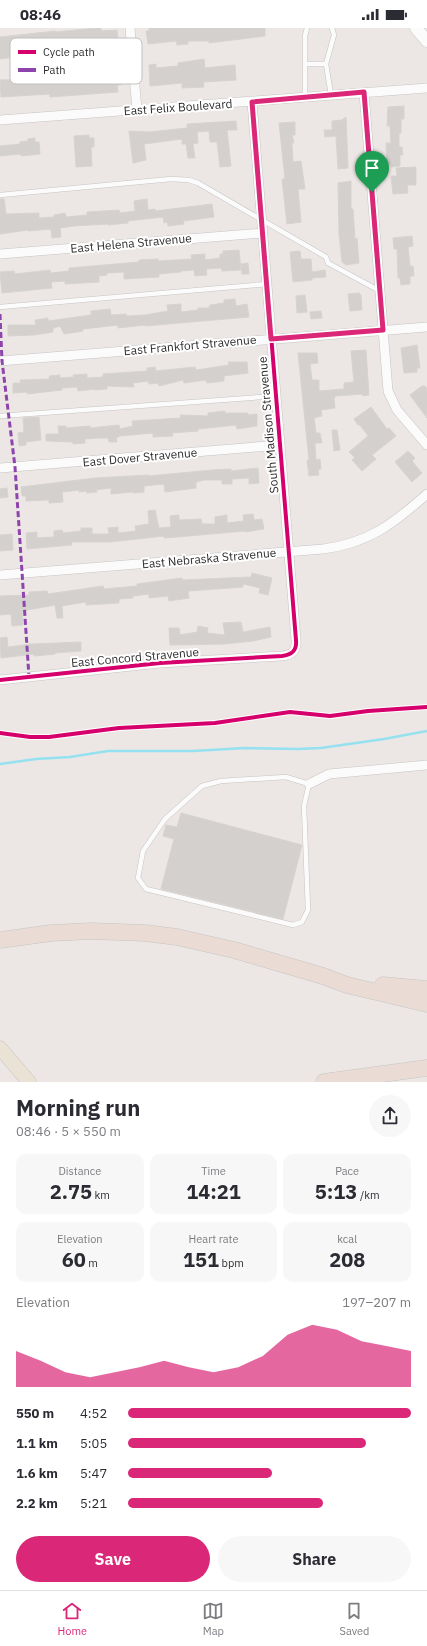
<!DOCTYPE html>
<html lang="en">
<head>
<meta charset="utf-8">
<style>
	:root { --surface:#fff; --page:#f7f7f7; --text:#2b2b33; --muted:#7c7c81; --line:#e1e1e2; --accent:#db2777 }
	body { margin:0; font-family:"IBM Plex Sans",sans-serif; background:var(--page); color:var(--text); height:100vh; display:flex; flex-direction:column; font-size:15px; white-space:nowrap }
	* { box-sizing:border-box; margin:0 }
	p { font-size:13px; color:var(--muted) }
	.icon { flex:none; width:22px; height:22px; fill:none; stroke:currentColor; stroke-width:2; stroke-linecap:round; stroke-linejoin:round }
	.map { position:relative; height:1054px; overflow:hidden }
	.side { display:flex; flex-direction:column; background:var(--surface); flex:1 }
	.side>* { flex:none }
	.pin { position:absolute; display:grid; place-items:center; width:34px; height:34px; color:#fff; margin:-41px -17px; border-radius:50% 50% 50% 0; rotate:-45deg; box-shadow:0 0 4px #0007 }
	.pin .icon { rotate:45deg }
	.round { display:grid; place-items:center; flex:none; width:42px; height:42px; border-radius:21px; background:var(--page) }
	.summary { display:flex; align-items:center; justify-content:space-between; height:68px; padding:0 16px }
	h1 { font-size:22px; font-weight:700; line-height:30px }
	.metrics { display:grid; grid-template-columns:repeat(3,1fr); gap:6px; height:68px; padding:4px 16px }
	.metrics div { display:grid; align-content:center; border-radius:10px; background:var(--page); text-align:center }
	.metrics b { font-size:20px; font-weight:700 }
	.metrics small { font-size:11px; font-weight:400 }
	.metrics p { font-size:11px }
	.chart { height:112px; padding:8px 16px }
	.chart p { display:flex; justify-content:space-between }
	.chart svg { width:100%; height:72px; margin-top:4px; fill:var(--accent); opacity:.7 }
	.primary-button { display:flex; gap:8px; margin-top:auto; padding:8px 16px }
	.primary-button a { flex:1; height:46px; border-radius:24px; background:var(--accent); color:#fff; font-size:16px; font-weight:700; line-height:46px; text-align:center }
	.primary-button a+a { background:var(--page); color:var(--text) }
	ul { padding:0 16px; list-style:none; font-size:13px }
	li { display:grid; grid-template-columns:64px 48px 1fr; align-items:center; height:30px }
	li i { height:10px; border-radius:5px; background:var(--accent) }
	.status { display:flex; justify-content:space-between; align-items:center; height:28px; padding:0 20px; background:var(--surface); direction:ltr }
	.status svg { height:11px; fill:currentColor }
	.dock { display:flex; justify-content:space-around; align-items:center; height:56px; border-top:1px solid var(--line); background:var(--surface); font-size:11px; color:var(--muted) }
	.dock a { display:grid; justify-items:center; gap:2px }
	.dock .current { color:var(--accent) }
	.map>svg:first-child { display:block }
</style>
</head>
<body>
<div class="status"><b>08:46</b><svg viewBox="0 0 49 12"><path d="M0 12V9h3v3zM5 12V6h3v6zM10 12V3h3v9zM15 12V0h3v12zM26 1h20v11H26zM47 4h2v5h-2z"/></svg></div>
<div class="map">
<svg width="427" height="1054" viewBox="0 0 427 1054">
	<rect width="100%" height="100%" fill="#ece7e4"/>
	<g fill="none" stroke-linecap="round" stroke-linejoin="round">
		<path stroke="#95e1ef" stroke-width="2.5" d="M0,736L36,731L70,729L108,723H193L245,720L298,721L321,720L384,711L427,703"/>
	</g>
	<path fill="#d3d0cd" stroke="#d7d3d0" d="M97,0H101V3L117,2L119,22L92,25L91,16L70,19L71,25L42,27V30L30,31V27L0,31V9L55,3V4Z
		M149,0H265V8L209,15V13H188V16L177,17L176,13L148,16L146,3H149Z
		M204,31L205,40L235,37L236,52L203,54L204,59L182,60V55L150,58L149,37L156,36V40L178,38V35Z
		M108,37H120L121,57H117L118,64L50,69V66L1,69L0,52L42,51V54L63,52V44H74L75,47L96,45L109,46Z
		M404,78V91H401V105H399V119H402L403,127H400V138L391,139V136H387L386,115H391L390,98H387L388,79Z
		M346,89L348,140L338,141L336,108L325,109L324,102H332V93L342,92Z
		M236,93L237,102H227L231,138L220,139L217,114H210L209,103L197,104L198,115L193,116L195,130H188L186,116H182V111L144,116L146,132L133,135L129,103L150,104L187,100V96Z
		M295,94V107H292L294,115H292L293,134L301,133L305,161H298L301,194L287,196L282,151H285L279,95Z
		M89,107V110H94V119H91L92,138L76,139L74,108Z
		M35,110V114H39L40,126L21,128V126L0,128V118L20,116V114L28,113V111Z
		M416,139V157H407L408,165L393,166L391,148H397L396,140Z
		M351,153V181H353L355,211L357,210L359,235L346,237L342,234L339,206L338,155Z
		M0,171H4L6,186L39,185V190L54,189V187L65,185L66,189L87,187V184L119,182L120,185L135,183L134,173L147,171L148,182L155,181V183L212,176L214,189L183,193L184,196L168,198L167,194L164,195L163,189L128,193V195L108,197V196L74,198L60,200L61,209L52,210L51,201L28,203V202L0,206Z
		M412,208L413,218L408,219L410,238H413L414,248H410V256L401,257L400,250H398L397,221H394L393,210Z
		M239,222L241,242L222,243L221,240L206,241L207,247L195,248L194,242L181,243V244L159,246V249L124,251V244L107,245V247L99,248V254L65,256V253L51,254L52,260L2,265L0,244L14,243L15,246L50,242L51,245L69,243V240L139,234V232L158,231V233L192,231L191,227L205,226V232L220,230V226H223V223Z
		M300,223L301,231H311L312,244L325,242L326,249L312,250V252L293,254L290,224Z
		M248,235L249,246H242L241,236Z
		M359,265L361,267L362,282L350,283L348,266Z
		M305,267L307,284L297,285L296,268Z
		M235,271L236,278L247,276L249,289L145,298V297L118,300V297L83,301V303L64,306L60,298L53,300V304L34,307L8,308V297H36L35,292L48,290V293L91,287V283L110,281L111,287L126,286L127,288L145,287L168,283L167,277L181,276V284L198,282V280H209L210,277L224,275V272Z
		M321,283L322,290L311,291L310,284Z
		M417,317L420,340H417V344L404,345L401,320Z
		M366,322L369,367L363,368L362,366L336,368L334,370L335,380L321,382L322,388L314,390L316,405H320L322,415H315L316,432L320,431L321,441L318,442L319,447L309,448L307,432H309L298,325H317L318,335L310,336L312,352H319V363L344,361V355L354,354L351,323Z
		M228,334H247L248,345L224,348V353L207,355L206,352L184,355L183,352L159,358L158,355L149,356L148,353L133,355L134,359L107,358V361L95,362V361L78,363L77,359L62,360V362L27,366V364L13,365V355H21L20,352L50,351L49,348L60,347V350L74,349L73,347L87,346V350L103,349V346L147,343V340L155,339L156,343L195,339L196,342L229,337Z
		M422,358H425L427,361V390L410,367Z
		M371,379L387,401L389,400L396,408L372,427L376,431L362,443L352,432L355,430L349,424L368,408L360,397H358L354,391Z
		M225,383V385H248V387L257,386V398L237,401L236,397L198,401V403L172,405L173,408L153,409V405L120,408L116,410L117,414H109L108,410H99L85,411V415L73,416V414L46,413V406H59L58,398H66V400L90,398V400L119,397L120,401L133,398L132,393L181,390L180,387L208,388V385Z
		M39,389L41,412L26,414V417L19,418L18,405L24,404L23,390Z
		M332,402H337L340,422L334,423Z
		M408,423L415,430L412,433L422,445L412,454L395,434Z
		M258,440L259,455L249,456V450L232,451V456H222V452H204L196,454V460L165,464L164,456L144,458V464L133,465V464L111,466V460L96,462L97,464L87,465L86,463L79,464V462L62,464L63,474L49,475V472L26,473V468H22L21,459L95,450L149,447V448L212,442L231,441V443Z
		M7,460L8,469L0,470V461Z
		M155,482L159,500L171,499L170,488L179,487V492L201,491L202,496H215V489L227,487V495L244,493L243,487L253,486L254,492L262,491L264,501L245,504V503L177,509L164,510V508L110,514H71L72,517L27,521L26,505L37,504V510L54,509V503L62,502L63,505L81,503V500H92V506H109L108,500L118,499V505L136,503L135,498L149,496L148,483Z
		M12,506L13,522L0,523V507Z
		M252,545L272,550L268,567L259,565L260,560L243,556V559L188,563L189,570L169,573L168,568L149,570V566L133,568V570L119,571V575L86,577V574L62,578L63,590H57L55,577L22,583L23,597L12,598L11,586L0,587V568L29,567V564L47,563L48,566L103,558L104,561L137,558V556L182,550V552L251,549Z
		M241,594L243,604L270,599L271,609L253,613L225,616L170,617L169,600H179L180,607L197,604L198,598L208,600L207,605L225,607L223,595Z
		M7,609L8,619L31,616L81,614V623L55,625V626L34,628V626L1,630L0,610Z
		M181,785L302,817L283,891L161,861L174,811L163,808L166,797L177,799Z"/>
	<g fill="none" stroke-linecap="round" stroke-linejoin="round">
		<defs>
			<path id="service" d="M305,36H326
				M331,67L326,36L334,7L332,0
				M305,69V8L307,0
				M0,167L171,151L189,152L198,155L326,229L328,235L380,263
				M0,279L267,256
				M0,388L276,368
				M286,749L309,756L304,778L308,882L302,894L293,897L146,861L138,850L143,823L165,791L202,758L221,753Z"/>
			<path id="minor" d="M130,0L137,82
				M364,65L388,363L397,382L427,417
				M0,92L427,60
				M0,226L262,205
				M0,333L427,299
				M0,440L280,417
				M0,547L323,521C369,515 393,496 427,466
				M0,652L160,635L282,628C292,627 297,623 296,612L252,74
				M309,756L329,746L427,737"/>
			<path id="secondary" d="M416,0L427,13"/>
			<path id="primary" d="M0,1020L29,1054"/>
			<path id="motorway" d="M0,912L51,905L91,903L145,905L177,909L234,922L323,948L347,957L427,976
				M383,957L427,961
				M324,1054L427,1040"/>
		</defs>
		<use href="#service" stroke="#c5c4c4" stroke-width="5.5"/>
		<use href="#minor" stroke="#c5c4c4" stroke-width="10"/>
		<use href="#secondary" stroke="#c5c4c4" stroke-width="13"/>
		<use href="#primary" stroke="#c6c4c3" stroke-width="15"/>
		<use href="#motorway" stroke="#c6c4c3" stroke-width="17"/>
		<use href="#service" stroke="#fcfbfb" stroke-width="4.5"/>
		<use href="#minor" stroke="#fcfbfb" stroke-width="9"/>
		<use href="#secondary" stroke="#fcfbfb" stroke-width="12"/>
		<use href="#primary" stroke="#e9e2d5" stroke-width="14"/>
		<use href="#motorway" stroke="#eadcd5" stroke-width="16"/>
		<path stroke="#8e44ad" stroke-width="3" stroke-dasharray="6 3" stroke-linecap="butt" d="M0,286L2,333L15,439L29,649"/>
		<defs>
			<path id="cycleway" d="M0,652L160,635L282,628C292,627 297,623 296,612L252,74
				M0,705L30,709H49L119,700L215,695L290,684L330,688L368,683L427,679"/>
		</defs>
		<use href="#cycleway" stroke="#fff" stroke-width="6"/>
		<use href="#cycleway" stroke="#d6006c" stroke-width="4"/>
	</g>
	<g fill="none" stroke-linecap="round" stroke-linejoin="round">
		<defs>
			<path id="route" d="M364,64L383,302L271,311L252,74Z"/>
		</defs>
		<use href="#route" stroke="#fff" stroke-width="8"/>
		<use href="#route" stroke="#db2777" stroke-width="5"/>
	</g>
	<g text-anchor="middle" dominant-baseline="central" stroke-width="4" stroke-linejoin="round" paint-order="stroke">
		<g font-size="12" fill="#2d2d2d" stroke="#fff">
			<text transform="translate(178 79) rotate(-4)">East Felix Boulevard</text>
			<text transform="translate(131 215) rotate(-5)">East Helena Stravenue</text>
			<text transform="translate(190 317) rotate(-5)">East Frankfort Stravenue</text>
			<text transform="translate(268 397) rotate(-95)">South Madison Stravenue</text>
			<text transform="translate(140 429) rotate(-5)">East Dover Stravenue</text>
			<text transform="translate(209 530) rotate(-5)">East Nebraska Stravenue</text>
			<text transform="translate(135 629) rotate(-5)">East Concord Stravenue</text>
		</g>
	</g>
	<rect x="10" y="10" width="132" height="46" rx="6" fill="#fff" stroke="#c0c0c0" stroke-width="1"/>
	<rect x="18" y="22" width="18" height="4" fill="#d6006c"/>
	<rect x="18" y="40" width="18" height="4" fill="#8e44ad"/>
	<g font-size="11" fill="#2d2d2d">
		<text x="43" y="28">Cycle path</text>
		<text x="43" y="46">Path</text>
	</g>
</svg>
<div class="pin" style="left:372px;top:164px;background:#1e9e55"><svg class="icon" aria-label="arrive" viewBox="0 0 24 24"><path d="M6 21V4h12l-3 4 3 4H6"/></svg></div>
</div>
<section class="side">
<div class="summary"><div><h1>Morning run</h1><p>08:46 · 5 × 550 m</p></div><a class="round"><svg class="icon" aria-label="share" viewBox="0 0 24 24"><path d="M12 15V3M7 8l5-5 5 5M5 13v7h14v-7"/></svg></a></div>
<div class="metrics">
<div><p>Distance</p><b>2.75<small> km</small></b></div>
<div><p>Time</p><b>14:21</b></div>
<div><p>Pace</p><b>5:13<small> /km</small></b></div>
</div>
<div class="metrics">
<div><p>Elevation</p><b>60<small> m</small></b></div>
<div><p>Heart rate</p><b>151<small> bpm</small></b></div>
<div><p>kcal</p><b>208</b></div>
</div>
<div class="chart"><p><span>Elevation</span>197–207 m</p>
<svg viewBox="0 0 160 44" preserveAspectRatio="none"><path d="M0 44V22L10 28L20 35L30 38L40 35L50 32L60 28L70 32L80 35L90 32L100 25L110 12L120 6L130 9L140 16L150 19L160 22V44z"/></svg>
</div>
<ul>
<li><b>550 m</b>4:52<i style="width:100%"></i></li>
<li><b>1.1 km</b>5:05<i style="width:84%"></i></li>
<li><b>1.6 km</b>5:47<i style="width:51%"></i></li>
<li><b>2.2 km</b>5:21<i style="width:69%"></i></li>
</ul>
<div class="primary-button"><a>Save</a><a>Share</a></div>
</section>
<nav class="dock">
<a class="current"><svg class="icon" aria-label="home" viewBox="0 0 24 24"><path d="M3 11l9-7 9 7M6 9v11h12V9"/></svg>Home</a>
<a><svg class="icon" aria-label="map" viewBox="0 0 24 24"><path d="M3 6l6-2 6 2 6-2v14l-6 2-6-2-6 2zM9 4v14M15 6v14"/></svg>Map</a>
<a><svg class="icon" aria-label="saved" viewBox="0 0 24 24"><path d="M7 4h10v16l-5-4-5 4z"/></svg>Saved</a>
</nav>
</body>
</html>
